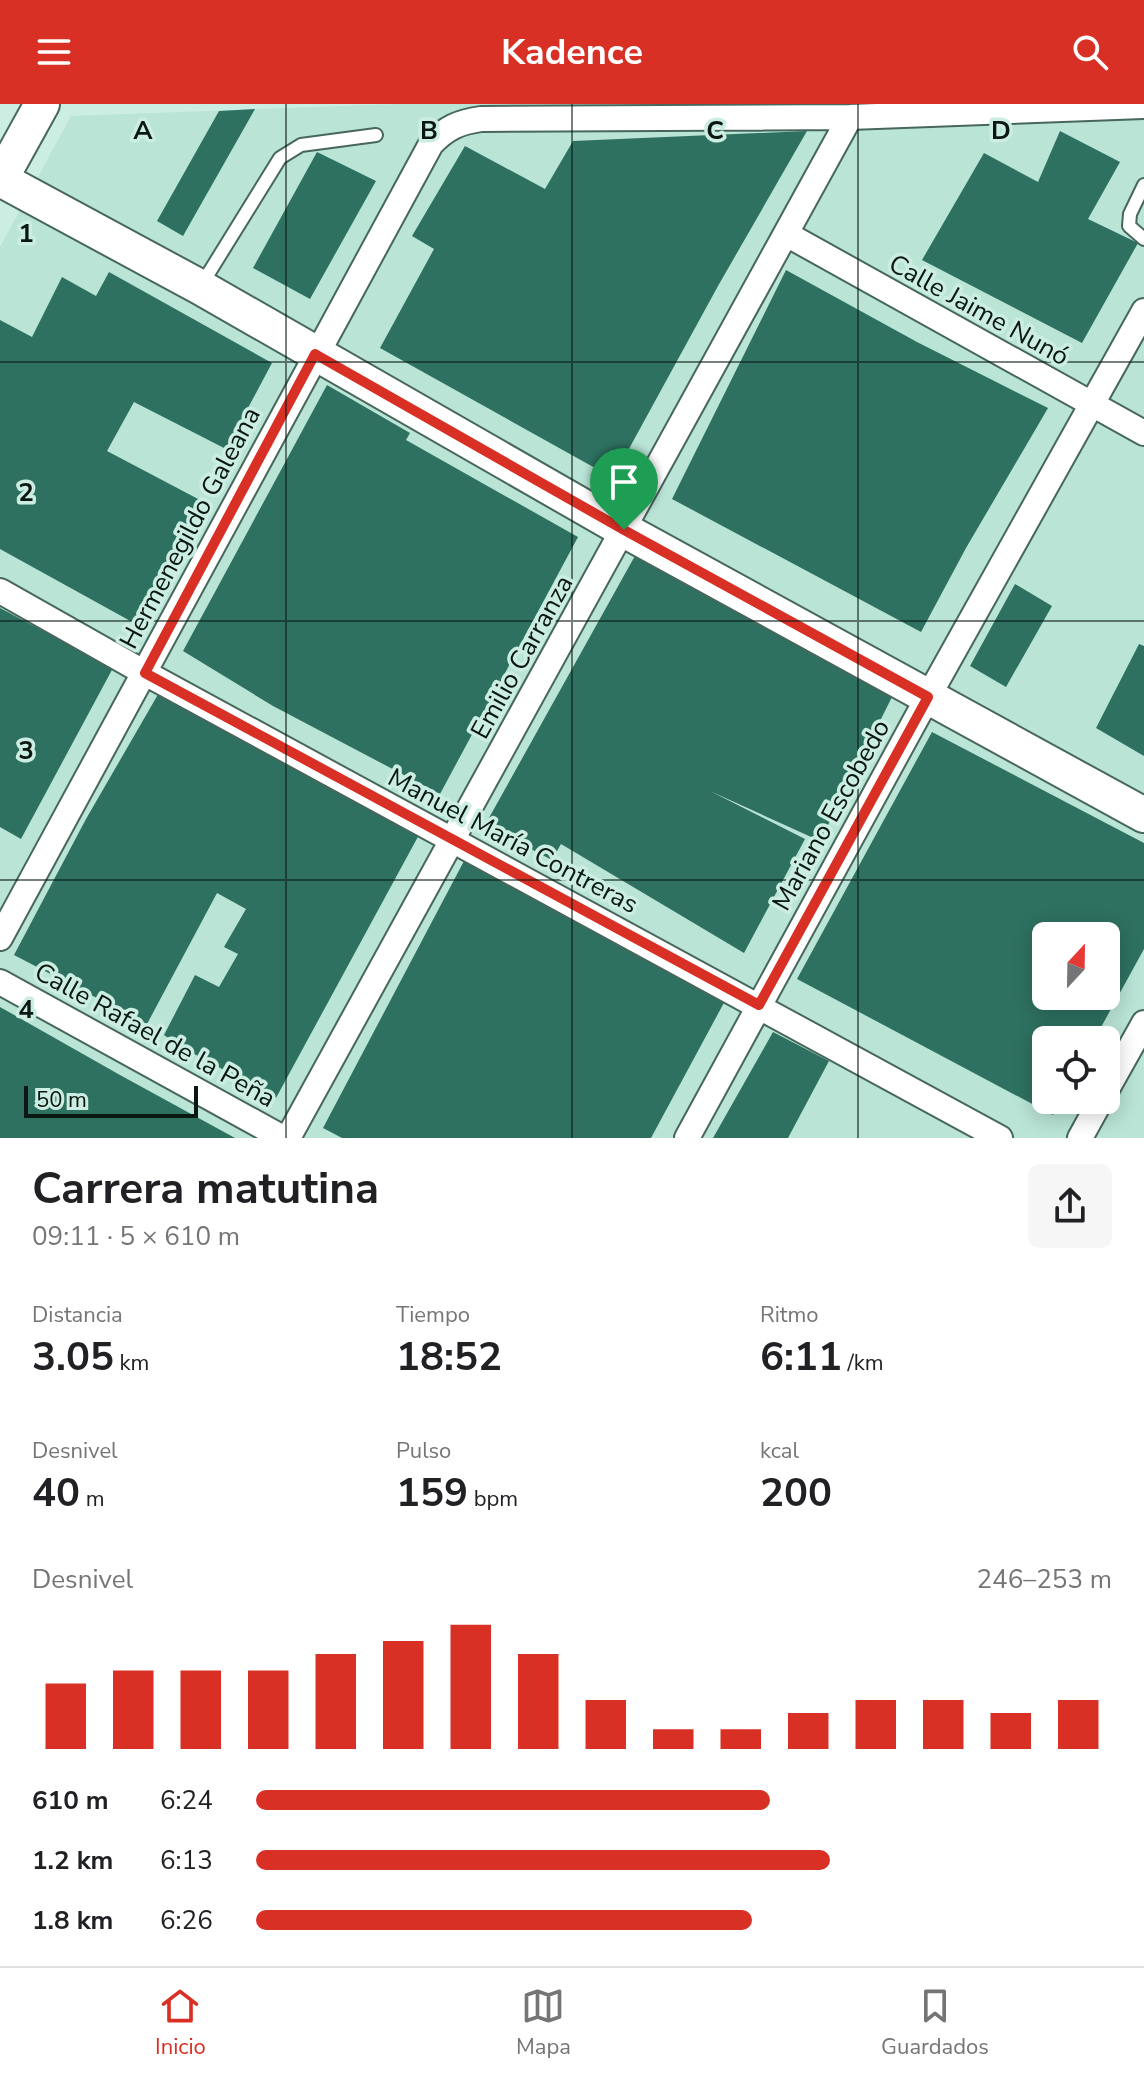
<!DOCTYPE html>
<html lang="es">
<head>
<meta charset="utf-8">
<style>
	:root { --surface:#fff; --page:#f6f6f6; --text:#202124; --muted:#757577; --line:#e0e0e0; --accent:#d93025 }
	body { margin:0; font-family:"Nunito Sans",sans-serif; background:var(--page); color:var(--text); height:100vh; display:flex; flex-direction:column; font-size:30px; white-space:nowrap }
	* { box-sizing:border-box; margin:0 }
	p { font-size:26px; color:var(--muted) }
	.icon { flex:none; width:44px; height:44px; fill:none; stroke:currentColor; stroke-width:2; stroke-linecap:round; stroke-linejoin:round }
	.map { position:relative; height:1034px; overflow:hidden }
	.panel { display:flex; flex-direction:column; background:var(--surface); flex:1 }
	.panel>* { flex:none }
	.needle { width:52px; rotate:22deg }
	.tools { position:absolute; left:1032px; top:818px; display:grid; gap:16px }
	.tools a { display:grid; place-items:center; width:88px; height:88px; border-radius:12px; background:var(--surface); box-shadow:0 4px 20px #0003; font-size:40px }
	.scale { position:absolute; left:24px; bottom:20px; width:174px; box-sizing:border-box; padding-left:8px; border:4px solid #0a1713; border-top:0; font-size:22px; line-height:28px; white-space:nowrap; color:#0a1713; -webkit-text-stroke:6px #cbede2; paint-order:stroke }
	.pin { position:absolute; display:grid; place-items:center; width:68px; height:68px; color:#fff; margin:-82px -34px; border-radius:50% 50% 50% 0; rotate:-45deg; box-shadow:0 0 8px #0007 }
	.pin .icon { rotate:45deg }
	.round { display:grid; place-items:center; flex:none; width:84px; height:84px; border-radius:12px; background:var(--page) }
	.headline { display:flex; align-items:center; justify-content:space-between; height:136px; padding:0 32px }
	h1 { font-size:44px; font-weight:700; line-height:60px }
	.stats { display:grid; grid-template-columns:repeat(3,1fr); gap:12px; height:136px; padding:8px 32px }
	.stats div { display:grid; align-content:center }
	.stats b { font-size:40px; font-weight:700 }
	.stats small { font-size:22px; font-weight:400 }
	.stats p { font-size:22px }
	.chart { height:224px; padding:16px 32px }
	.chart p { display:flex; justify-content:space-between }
	.chart svg { width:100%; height:144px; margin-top:8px; stroke:var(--accent); stroke-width:6 }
	ul { padding:0 32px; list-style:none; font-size:26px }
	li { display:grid; grid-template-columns:128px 96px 1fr; align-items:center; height:60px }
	li i { height:20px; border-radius:10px; background:var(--accent) }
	header { display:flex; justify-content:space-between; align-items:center; height:104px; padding:0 32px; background:var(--accent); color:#fff; font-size:36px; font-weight:700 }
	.menu { display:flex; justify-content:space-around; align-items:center; height:112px; border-top:2px solid var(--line); background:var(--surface); font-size:22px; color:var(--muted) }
	.menu a { display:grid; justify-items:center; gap:4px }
	.menu .on { color:var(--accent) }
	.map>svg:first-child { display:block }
</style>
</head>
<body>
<header><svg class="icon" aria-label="menu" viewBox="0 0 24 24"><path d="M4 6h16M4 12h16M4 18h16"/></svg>Kadence<svg class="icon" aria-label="search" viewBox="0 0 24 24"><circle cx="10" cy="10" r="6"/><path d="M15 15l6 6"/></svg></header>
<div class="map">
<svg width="1144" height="1034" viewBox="0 0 1144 1034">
	<rect width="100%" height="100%" fill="#cbede2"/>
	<path fill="#b9e4d6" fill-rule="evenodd" d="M397,0H1144V1034H0V143L71,12ZM1046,832H1106V892H1046ZM1046,936H1106V996H1046Z"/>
	<path fill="#2e7160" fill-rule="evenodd" d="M255,5L183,132L157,117L219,7Z
		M807,27L718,182L613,374L380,244L434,145L412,132L465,42L545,85L573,37Z
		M1060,27L1120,58L1088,115L1138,139L1082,239L922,156L984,49L1038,78Z
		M317,48L376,77L310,195L253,164Z
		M786,166L917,238L1048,304L966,444L921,528L672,395Z
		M109,168L272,259L226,345L134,298L107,347L200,396L134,519L0,445V216L32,233L62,173L96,192Z
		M327,281L410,329L406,336L578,433L440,690L273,602L183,547Z
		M636,450L892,593L820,737L710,687L805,735L744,849L561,740L552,756L485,721Z
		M1015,480L1052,502L1006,583L970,562Z
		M0,504L113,564L21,735L0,723Z
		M1139,540L1144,542V652L1096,624Z
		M160,587L420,729L276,994L185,945L164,931L195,871L219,883L238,850L224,843L246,805L217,789L147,920L14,851L86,715Z
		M932,628L1144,739V845L1094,936H1046V996H1062L1053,1011L797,875ZM1046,832H1106V892H1046Z
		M464,757L726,895L651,1034H342L323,1024Z
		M0,903L120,971L235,1034H0Z
		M773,928L829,957L788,1034H713Z"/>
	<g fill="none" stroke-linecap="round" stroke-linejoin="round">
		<defs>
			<path id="lane" d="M1144,81L1130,110L1129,122L1144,135
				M202,180L280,54L301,41L376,31"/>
			<path id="street" d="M788,131L1144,329
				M0,487L145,569L1000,1034
				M0,834L431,40C446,24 459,18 481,15L850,13L1144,2
				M0,878L283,1034
				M1106,987L1144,919
				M288,1034L850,13
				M687,1034L928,593L1144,207
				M1080,1034L1101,996"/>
			<path id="secondary" d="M0,75L200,183L624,426L1144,711
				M0,76L42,0"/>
		</defs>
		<use href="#lane" stroke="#47665c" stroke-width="16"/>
		<use href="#street" stroke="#47665c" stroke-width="28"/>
		<use href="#secondary" stroke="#47665c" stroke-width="38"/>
		<use href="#lane" stroke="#fff" stroke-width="12"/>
		<use href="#street" stroke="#fff" stroke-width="24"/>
		<use href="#secondary" stroke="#fff" stroke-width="34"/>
	</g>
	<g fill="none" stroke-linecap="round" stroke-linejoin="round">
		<defs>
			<path id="route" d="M315,250L624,426L928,593L759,901L145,569Z"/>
		</defs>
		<use href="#route" stroke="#fff" stroke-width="16"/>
		<use href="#route" stroke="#d93025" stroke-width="10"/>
	</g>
	<path fill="none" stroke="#0a1713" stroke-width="2" stroke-opacity="0.55" d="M286,0V1034M572,0V1034M858,0V1034M0,258H1144M0,517H1144M0,776H1144"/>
	<g text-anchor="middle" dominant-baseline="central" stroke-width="7" stroke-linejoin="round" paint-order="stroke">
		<g font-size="26" fill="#0a1713" stroke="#cbede2">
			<text transform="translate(979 206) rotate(29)">Calle Jaime Nunó</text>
			<text transform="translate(190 424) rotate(-62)">Hermenegildo Galeana</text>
			<text transform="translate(522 553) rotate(-61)">Emilio Carranza</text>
			<text transform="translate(831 711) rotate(-61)">Mariano Escobedo</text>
			<text transform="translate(513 737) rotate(28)">Manuel María Contreras</text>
			<text transform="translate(155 931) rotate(29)">Calle Rafael de la Peña</text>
		</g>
	</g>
	<g font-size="26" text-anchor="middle" font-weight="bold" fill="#0a1713" stroke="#cbede2" stroke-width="7" stroke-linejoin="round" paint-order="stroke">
		<text x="143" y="35">A</text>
		<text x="429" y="35">B</text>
		<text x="715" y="35">C</text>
		<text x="1001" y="35">D</text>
		<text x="26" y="138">1</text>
		<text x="26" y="397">2</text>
		<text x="26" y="655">3</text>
		<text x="26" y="914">4</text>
	</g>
</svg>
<div class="tools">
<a><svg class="needle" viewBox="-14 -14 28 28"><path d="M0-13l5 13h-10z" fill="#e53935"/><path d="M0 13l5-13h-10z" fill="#757577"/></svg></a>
<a><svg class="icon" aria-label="locate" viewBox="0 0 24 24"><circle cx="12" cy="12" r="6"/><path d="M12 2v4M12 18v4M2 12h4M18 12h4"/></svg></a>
</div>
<div class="scale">50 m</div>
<div class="pin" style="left:624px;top:426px;background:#1e9e55"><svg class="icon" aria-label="arrive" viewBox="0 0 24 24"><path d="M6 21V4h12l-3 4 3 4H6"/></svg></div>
</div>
<section class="panel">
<div class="headline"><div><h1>Carrera matutina</h1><p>09:11 · 5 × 610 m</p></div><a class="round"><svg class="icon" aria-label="share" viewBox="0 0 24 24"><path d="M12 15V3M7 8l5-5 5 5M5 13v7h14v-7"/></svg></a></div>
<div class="stats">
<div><p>Distancia</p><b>3.05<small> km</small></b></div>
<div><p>Tiempo</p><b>18:52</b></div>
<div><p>Ritmo</p><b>6:11<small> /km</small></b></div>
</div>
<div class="stats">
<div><p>Desnivel</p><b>40<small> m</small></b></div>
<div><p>Pulso</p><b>159<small> bpm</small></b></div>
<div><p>kcal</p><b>200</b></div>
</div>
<div class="chart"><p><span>Desnivel</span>246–253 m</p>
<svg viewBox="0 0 160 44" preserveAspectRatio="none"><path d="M5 44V24M15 44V20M25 44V20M35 44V20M45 44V15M55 44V11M65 44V6M75 44V15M85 44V29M95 44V38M105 44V38M115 44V33M125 44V29M135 44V29M145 44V33M155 44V29"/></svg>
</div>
<ul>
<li><b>610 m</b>6:24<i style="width:60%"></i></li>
<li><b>1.2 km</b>6:13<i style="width:67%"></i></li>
<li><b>1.8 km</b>6:26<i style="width:58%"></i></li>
</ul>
</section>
<nav class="menu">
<a class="on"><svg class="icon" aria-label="home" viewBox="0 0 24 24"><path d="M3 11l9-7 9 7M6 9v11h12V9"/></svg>Inicio</a>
<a><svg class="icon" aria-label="map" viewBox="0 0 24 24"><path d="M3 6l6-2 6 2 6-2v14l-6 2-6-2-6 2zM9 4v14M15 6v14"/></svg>Mapa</a>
<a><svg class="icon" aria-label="saved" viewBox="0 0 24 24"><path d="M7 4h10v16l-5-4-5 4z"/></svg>Guardados</a>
</nav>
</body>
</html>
